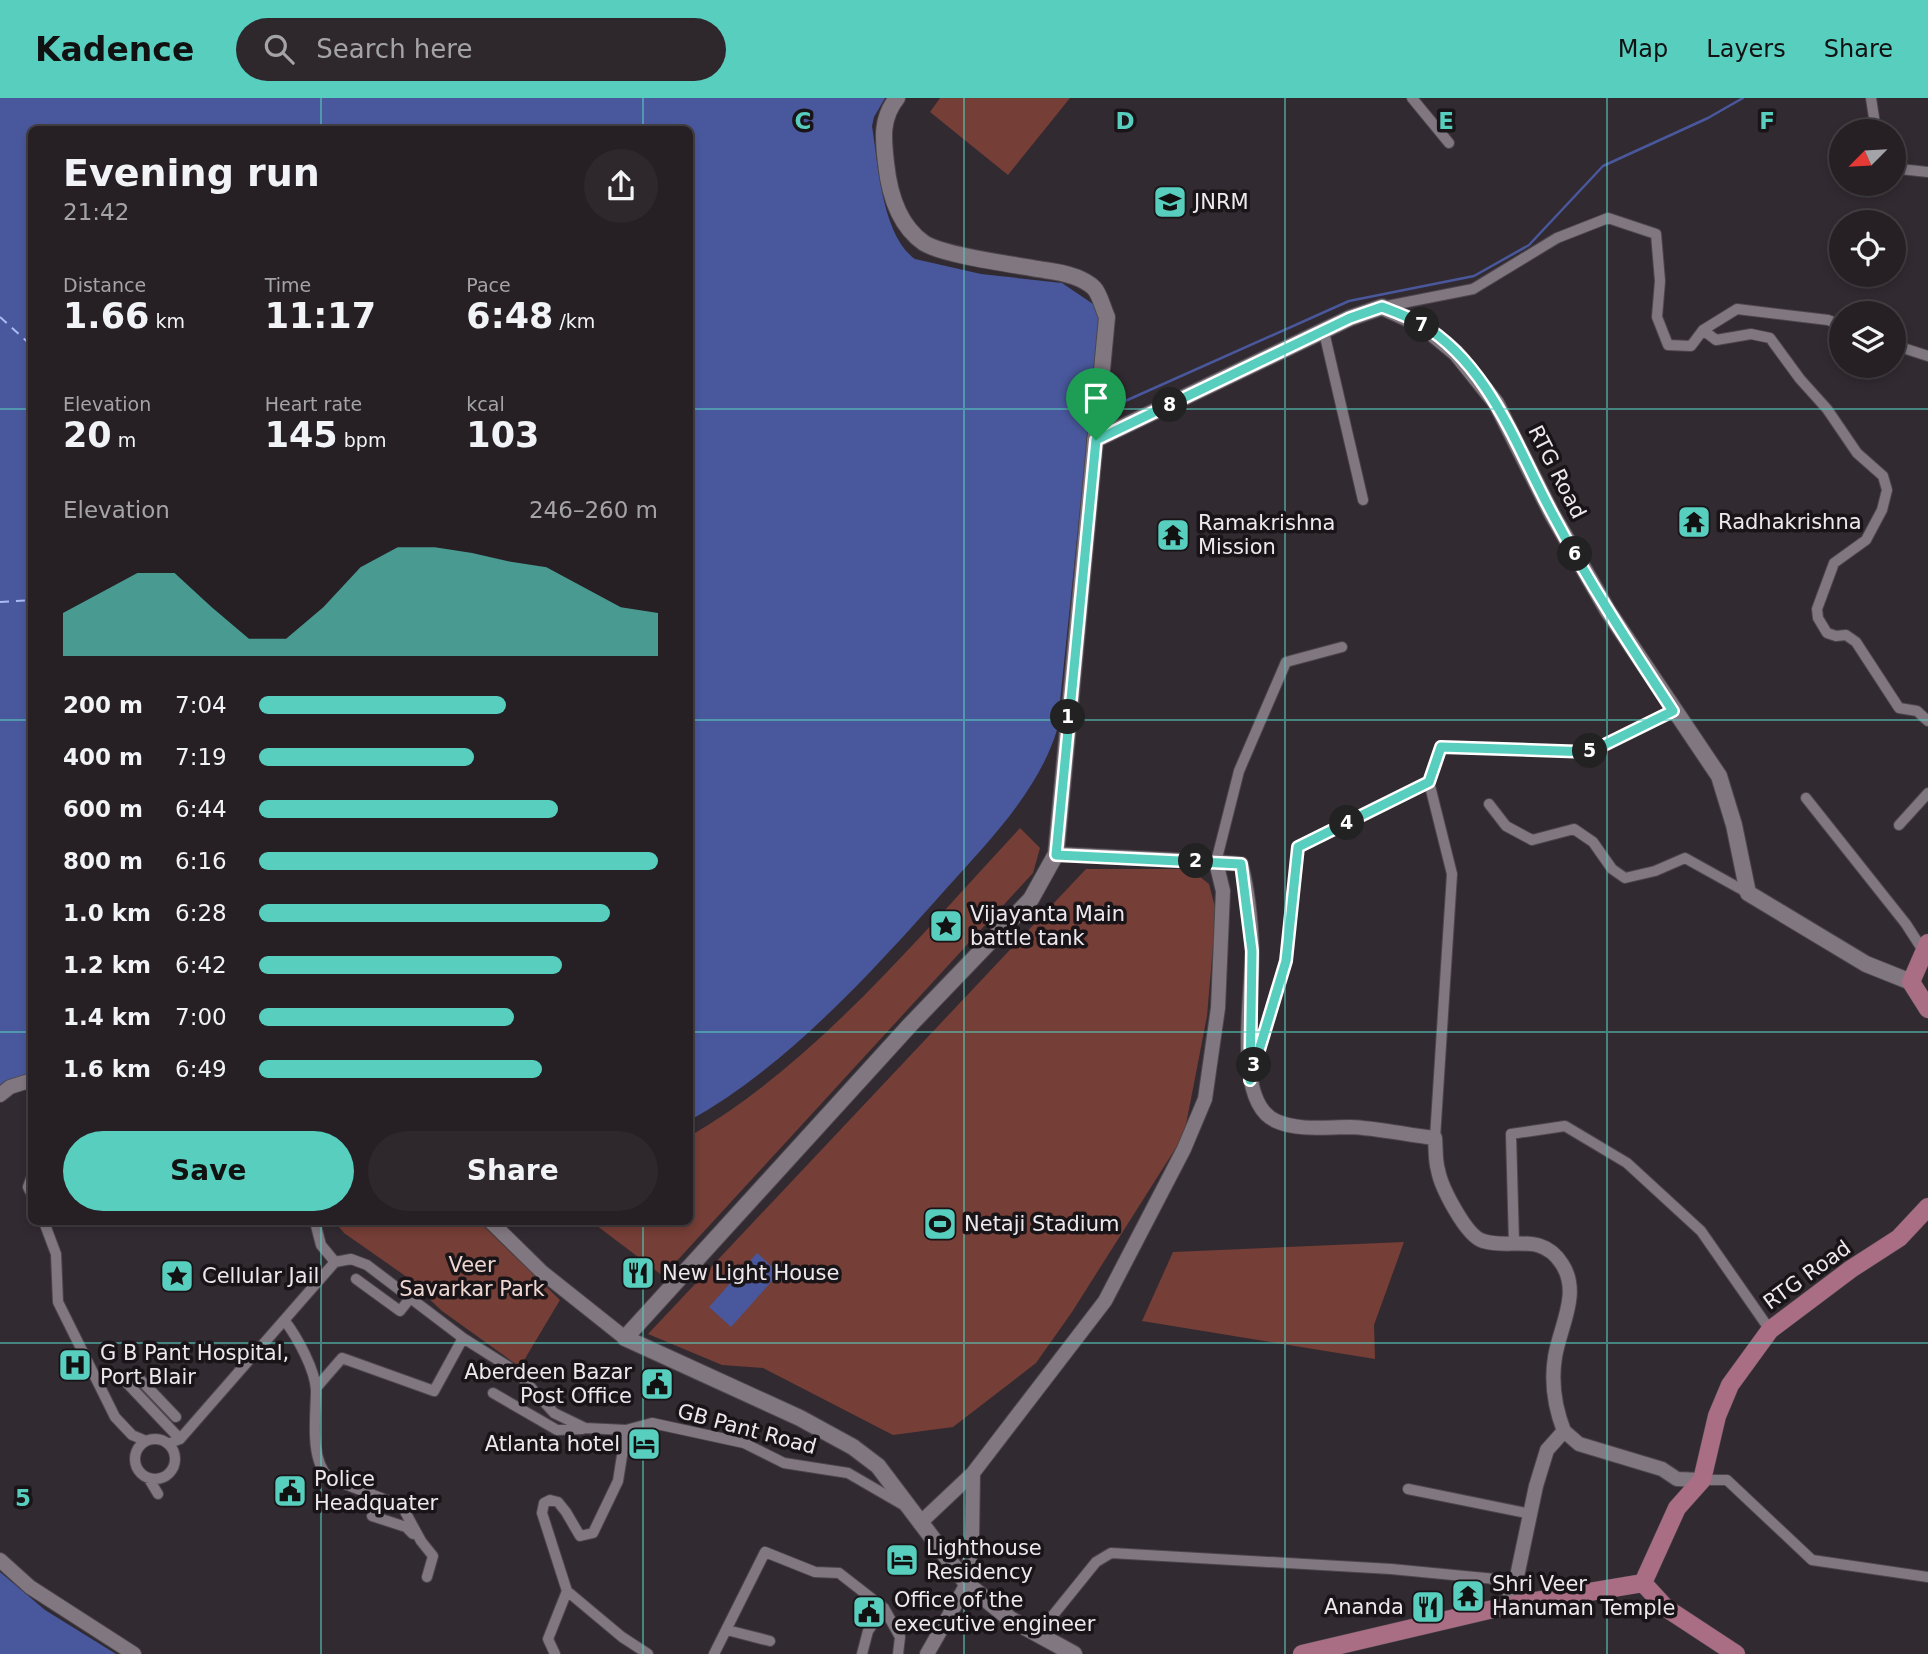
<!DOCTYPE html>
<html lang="en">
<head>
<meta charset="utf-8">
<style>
	:root { --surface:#262025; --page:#2e282d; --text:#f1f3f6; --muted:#a4a3a7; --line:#423e42; --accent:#58cebf }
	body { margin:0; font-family:"DejaVu Sans",sans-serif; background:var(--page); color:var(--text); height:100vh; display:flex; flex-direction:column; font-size:26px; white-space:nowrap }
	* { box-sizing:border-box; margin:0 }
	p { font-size:23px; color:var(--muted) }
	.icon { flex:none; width:38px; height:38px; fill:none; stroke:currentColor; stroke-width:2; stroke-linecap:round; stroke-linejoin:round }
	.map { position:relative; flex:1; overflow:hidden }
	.drawer { position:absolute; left:28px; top:28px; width:665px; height:1099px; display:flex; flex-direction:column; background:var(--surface); border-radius:10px; box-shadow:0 4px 10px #0003,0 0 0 2px var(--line) }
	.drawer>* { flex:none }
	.needle { width:46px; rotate:246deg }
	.fabs { position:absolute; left:1829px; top:21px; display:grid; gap:14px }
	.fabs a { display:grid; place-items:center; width:77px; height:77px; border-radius:50%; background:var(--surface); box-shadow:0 4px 10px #0003,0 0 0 2px var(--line); font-size:35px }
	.pin { position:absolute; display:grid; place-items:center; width:60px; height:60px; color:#fff; margin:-72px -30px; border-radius:50% 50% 50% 0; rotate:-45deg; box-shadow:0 0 7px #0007 }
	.pin .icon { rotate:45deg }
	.km { position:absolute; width:35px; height:35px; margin:-18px; border-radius:50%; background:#222; color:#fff; font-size:19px; line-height:35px; text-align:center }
	.round { display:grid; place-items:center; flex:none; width:74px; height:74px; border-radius:37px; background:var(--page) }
	.overview { display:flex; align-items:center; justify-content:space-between; height:119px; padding:0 35px }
	h1 { font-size:38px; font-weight:800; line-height:52px }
	.figures { display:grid; grid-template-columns:repeat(3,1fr); gap:10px; height:119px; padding:7px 35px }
	.figures div { display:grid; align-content:center }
	.figures b { font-size:35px; font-weight:800 }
	.figures small { font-size:19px; font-weight:400 }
	.figures p { font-size:19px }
	.chart { height:196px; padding:14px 35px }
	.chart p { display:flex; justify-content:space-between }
	.chart svg { width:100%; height:126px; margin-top:7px; fill:var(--accent); opacity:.7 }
	.primary-button { display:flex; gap:14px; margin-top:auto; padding:14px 35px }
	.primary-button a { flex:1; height:80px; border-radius:42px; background:var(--accent); color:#111; font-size:28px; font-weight:800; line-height:80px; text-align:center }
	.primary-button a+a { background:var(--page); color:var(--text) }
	ul { padding:0 35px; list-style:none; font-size:23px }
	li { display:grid; grid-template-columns:112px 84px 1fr; align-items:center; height:52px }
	li i { height:18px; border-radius:9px; background:var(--accent) }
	header { display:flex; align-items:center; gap:42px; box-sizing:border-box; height:98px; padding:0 35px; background:var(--accent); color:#111 }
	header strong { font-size:33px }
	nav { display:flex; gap:38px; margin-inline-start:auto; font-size:24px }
	.search { width:490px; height:63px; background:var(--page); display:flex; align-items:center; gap:18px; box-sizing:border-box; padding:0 24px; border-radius:38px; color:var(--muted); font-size:26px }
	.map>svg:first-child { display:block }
</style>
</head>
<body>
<header>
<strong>Kadence</strong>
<div class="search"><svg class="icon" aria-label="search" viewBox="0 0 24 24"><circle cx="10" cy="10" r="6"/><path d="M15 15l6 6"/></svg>Search here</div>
<nav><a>Map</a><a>Layers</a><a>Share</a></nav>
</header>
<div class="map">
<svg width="1928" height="1556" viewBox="0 0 1928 1556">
	<rect width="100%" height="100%" fill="#322a31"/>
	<path fill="#753e36" d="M940,0H1070L1008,77L930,14Z
		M1020,730L1040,750L1033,775L663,1178L592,1124H690V1038C816,965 921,836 1020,730Z
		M1086,771H1190L1209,786L1216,813L1207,918L1184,1037L1072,1214L1036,1265L953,1329L893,1337L763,1270L722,1267L648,1236Z
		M335,1124H479L560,1202L520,1269L442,1213L404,1177L344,1135Z
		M1404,1144L1374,1227L1375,1261L1142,1223L1173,1154Z"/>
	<path fill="#49589c" d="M0,0H885L874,19L872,28C878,65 882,138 915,161L981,176L1062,185L1093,206L1100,220L1057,632C1038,694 987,745 945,792C874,872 784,971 690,1022V32H32V976L0,987Z
		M757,1155L779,1175L731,1229L709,1209Z
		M0,1474L45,1512L116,1556H0Z"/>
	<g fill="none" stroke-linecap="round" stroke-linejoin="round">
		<path stroke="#49589c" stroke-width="2.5" d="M1123,304L1349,203L1474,178L1529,147L1603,68L1708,20L1743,0"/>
		<path stroke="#abbbf5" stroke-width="2" stroke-dasharray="9 7" stroke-linecap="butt" d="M0,219L32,248
			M0,504L32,502"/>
		<defs>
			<path id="minor" d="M1412,0L1449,45
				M1871,0L1876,33
				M1894,63L1900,71L1928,74
				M1382,209L1473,191L1557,140L1608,120L1656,136L1660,183L1657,219L1668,247L1691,248L1703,232L1737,211L1828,222L1841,227
				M1703,232L1716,242L1751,236L1770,240L1800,281L1827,311L1857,355L1883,378L1887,392L1882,412L1866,442L1834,465L1817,511L1818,520L1827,535L1836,538L1846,537L1856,544L1899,610L1917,613L1928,623
				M1324,234L1363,402
				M1894,247L1928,258
				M1429,684L1452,776L1435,1040
				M1806,700L1906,826L1924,854
				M1489,706L1506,728L1532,742L1574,731L1593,744L1612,771L1625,780L1655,773L1685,760L1748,795
				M1899,727L1928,695
				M1216,764L1239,673L1286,564L1342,549
				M1252,976L1286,863L1299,749L1429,684L1441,649L1589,654L1673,613
				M32,1078L28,1089L32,1097
				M44,1124L56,1156L58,1204L115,1319L132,1337L146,1343
				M1514,1145L1511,1036L1565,1028L1627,1065L1701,1133L1770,1232
				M335,1164L351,1161L367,1167L463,1240L517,1274L554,1315L585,1330L626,1332L652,1325L744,1345L784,1365L848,1375L905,1408
				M356,1181L400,1213L411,1199
				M285,1223C297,1239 315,1271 316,1292C316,1317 309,1361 329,1380L402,1408L421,1443L433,1458L427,1479
				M316,1290L342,1260L434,1293L463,1240
				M493,1295L557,1332L582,1331
				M176,1319L135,1276L126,1284L180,1341
				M135 1361a20 20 0 1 1 40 0a20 20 0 1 1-40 0Z
				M168,1346L180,1341L335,1164L321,1147L315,1124
				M149,1381L158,1396
				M1702,1382H1727L1812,1462L1928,1479
				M1408,1391L1531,1416
				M372,1418L406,1429L413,1436
				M567,1493L622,1539L648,1556
				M727,1532L770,1543
				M1037,1537L1096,1464L1111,1455L1391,1471L1516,1483
				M555,1556L548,1541L567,1493L542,1415L544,1405L550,1402L558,1404L566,1414L580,1438L593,1435L618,1383L626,1332
				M714,1556L765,1454L815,1474L839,1475L884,1510L900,1539L898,1556
				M862,1556L868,1533L884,1510"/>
			<path id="tertiary" d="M1216,764L1241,766C1248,793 1251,822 1252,851C1254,891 1231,1003 1276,1023C1299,1033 1325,1029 1350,1029C1378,1030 1407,1037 1435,1040C1436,1051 1435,1062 1438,1072C1441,1089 1466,1138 1483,1143C1511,1152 1541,1133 1562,1166C1581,1195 1560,1228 1555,1259C1551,1284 1555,1310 1564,1333L1547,1352L1536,1388L1516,1483L1506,1508
				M0,997L10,989L32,982
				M491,1124L542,1174L625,1240
				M1564,1333L1579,1346L1662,1371L1677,1381L1702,1382
				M920,1425L973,1375L1105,1203L1184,1051L1205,1001L1218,910L1223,793L1216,764L1056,756
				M0,1462L30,1489L134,1556
				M927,1556L967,1486L972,1440L973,1375"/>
			<path id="secondary" d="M897,0C881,20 883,40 886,65C889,94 898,127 924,145C945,158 1018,167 1044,172C1060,174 1082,178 1094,190C1100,196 1103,211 1107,219L1056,756L1031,801L910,927L625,1240L800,1320L853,1349L878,1368L967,1486L1010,1521L1074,1556
				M1095,342L1350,220L1382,209L1422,227L1456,255L1496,305L1552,416L1608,513L1719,678L1734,727L1748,795L1866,866L1911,884"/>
			<path id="primary" d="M1928,845L1911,884L1928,911
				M1643,1485L1677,1410L1702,1382L1717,1318L1730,1287L1770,1232L1851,1171L1899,1140L1928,1109
				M1302,1556L1506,1508L1643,1485L1666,1510L1736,1556"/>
		</defs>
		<use href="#minor" stroke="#4d464c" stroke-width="12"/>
		<use href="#tertiary" stroke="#4d464c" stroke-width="16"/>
		<use href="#secondary" stroke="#4d464c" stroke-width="18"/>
		<use href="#primary" stroke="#4d464c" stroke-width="19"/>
		<use href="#minor" stroke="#817780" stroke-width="10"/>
		<use href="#tertiary" stroke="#817780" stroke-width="14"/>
		<use href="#secondary" stroke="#817780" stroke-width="16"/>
		<use href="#primary" stroke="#a96d84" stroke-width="18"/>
	</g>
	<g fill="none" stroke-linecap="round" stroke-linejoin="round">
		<defs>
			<path id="route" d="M1382,209C1395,214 1409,219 1421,226C1490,267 1517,351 1553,417C1589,485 1631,549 1673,613L1590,654L1441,649L1429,684L1298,749L1286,863L1250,982L1252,853L1241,766L1056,757L1096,342L1350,220Z"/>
		</defs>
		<use href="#route" stroke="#fff" stroke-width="14"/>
		<use href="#route" stroke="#58cebf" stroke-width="9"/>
	</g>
	<path fill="none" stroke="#58cebf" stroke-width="2" stroke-opacity="0.55" d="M321,0V32M643,0V32M964,0V1556M1285,0V1556M1607,0V1556M0,311H32M690,311H1928M0,622H32M690,622H1928M0,934H32M690,934H1928M321,1124V1556M643,1124V1556M0,1245H1928"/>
	<defs>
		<symbol id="university-square" viewBox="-11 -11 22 22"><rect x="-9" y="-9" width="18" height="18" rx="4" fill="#58cebf" stroke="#181417"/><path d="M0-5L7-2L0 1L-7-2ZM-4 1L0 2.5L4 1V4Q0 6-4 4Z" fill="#111"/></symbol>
		<symbol id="temple-square" viewBox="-11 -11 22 22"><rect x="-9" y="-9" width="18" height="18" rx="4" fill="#58cebf" stroke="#181417"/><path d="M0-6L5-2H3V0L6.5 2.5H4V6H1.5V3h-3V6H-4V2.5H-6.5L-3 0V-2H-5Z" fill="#111"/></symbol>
		<symbol id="sight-square" viewBox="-11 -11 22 22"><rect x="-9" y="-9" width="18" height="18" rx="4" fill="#58cebf" stroke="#181417"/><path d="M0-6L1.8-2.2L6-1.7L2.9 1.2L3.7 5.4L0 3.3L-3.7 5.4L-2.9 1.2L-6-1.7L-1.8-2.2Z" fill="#111"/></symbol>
		<symbol id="stadium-square" viewBox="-11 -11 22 22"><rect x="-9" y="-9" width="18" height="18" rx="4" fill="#58cebf" stroke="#181417"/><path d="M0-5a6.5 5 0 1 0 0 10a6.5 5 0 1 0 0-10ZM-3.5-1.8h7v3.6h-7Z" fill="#111"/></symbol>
		<symbol id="restaurant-square" viewBox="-11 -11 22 22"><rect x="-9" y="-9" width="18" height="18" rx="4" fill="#58cebf" stroke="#181417"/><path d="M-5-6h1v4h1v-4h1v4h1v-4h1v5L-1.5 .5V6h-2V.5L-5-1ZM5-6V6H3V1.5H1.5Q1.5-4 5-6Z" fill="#111"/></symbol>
		<symbol id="hospital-square" viewBox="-11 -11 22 22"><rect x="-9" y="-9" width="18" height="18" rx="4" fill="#58cebf" stroke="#181417"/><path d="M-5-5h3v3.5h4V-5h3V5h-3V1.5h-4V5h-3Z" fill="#111"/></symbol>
		<symbol id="civic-square" viewBox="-11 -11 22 22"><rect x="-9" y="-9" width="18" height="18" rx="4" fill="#58cebf" stroke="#181417"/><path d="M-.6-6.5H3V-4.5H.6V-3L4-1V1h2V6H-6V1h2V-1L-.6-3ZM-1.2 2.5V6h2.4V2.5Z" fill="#111"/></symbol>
		<symbol id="hotel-square" viewBox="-11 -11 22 22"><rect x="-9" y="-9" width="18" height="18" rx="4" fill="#58cebf" stroke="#181417"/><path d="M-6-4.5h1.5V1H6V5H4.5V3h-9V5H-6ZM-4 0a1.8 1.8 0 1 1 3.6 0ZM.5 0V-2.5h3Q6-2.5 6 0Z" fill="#111"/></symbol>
	</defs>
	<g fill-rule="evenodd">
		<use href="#university-square" x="1151" y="85" width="38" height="38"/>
		<use href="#temple-square" x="1675" y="405" width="38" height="38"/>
		<use href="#temple-square" x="1154" y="418" width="38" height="38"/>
		<use href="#sight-square" x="927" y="809" width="38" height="38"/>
		<use href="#stadium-square" x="921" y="1107" width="38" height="38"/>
		<use href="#restaurant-square" x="619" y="1156" width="38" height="38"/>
		<use href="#sight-square" x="158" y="1159" width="38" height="38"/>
		<use href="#hospital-square" x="56" y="1248" width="38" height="38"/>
		<use href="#civic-square" x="638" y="1267" width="38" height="38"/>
		<use href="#hotel-square" x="625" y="1327" width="38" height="38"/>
		<use href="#civic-square" x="271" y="1374" width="38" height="38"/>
		<use href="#hotel-square" x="883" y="1443" width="38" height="38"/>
		<use href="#temple-square" x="1449" y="1479" width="38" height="38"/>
		<use href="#restaurant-square" x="1409" y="1490" width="38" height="38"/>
		<use href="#civic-square" x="850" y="1495" width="38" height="38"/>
	</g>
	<g text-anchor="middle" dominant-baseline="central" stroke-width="7" stroke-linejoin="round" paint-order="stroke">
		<g font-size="21" fill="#ede8ed" stroke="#181417" text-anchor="start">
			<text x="1194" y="104">JNRM</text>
			<text x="1718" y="424">Radhakrishna</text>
			<text x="1198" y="425">Ramakrishna<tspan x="1198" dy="24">Mission</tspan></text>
			<text x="970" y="816">Vijayanta Main<tspan x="970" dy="24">battle tank</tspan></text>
			<text x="964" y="1126">Netaji Stadium</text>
			<text x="662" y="1175">New Light House</text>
			<text x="202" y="1178">Cellular Jail</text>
			<text x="100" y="1255">G B Pant Hospital,<tspan x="100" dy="24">Port Blair</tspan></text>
			<text x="632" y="1274" text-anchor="end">Aberdeen Bazar<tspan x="632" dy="24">Post Office</tspan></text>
			<text x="620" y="1346" text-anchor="end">Atlanta hotel</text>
			<text x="314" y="1381">Police<tspan x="314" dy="24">Headquater</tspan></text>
			<text x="926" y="1450">Lighthouse<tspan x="926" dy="24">Residency</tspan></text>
			<text x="1492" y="1486">Shri Veer<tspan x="1492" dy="24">Hanuman Temple</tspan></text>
			<text x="894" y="1502">Office of the<tspan x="894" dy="24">executive engineer</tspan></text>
			<text x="1404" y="1509" text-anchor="end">Ananda</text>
		</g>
		<g font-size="21" fill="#ede8ed" stroke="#181417">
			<text transform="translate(1557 374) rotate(63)">RTG Road</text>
			<text transform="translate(1807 1177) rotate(-36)">RTG Road</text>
			<text transform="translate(747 1331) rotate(15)">GB Pant Road</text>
		</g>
		<g font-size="21" fill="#eed6d1" stroke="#181417">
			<text x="472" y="1167">Veer<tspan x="472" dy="24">Savarkar Park</tspan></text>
		</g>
	</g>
	<g font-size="23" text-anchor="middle" font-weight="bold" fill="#58cebf" stroke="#181417" stroke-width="7" stroke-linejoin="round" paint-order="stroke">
		<text x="803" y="31">C</text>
		<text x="1125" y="31">D</text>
		<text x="1446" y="31">E</text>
		<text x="1767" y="31">F</text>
		<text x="23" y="1408">5</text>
	</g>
</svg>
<div class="fabs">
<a><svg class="needle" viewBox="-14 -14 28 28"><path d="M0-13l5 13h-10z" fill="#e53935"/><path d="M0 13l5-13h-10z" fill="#a4a3a7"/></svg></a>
<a><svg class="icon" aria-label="locate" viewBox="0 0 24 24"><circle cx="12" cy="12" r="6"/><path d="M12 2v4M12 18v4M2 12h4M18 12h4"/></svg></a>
<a><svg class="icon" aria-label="layers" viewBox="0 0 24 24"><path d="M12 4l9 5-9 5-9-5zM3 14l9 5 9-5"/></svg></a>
</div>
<div class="pin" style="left:1096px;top:342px;background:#1e9e55"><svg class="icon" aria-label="arrive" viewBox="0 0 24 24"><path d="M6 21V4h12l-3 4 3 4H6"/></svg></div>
<b class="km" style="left:1068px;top:619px">1</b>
<b class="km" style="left:1196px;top:763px">2</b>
<b class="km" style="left:1254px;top:967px">3</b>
<b class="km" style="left:1347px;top:725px">4</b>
<b class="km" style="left:1590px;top:653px">5</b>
<b class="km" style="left:1575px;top:456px">6</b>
<b class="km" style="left:1422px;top:227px">7</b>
<b class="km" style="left:1170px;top:307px">8</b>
<section class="drawer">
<div class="overview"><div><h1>Evening run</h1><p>21:42</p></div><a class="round"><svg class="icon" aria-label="share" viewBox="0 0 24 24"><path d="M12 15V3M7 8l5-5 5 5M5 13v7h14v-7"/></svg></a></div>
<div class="figures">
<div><p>Distance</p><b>1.66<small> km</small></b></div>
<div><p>Time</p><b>11:17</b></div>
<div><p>Pace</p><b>6:48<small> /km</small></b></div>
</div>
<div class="figures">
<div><p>Elevation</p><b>20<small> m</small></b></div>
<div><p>Heart rate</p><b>145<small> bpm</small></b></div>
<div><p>kcal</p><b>103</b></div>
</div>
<div class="chart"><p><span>Elevation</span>246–260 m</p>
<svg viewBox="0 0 160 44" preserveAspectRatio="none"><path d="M0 44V29L10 22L20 15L30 15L40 27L50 38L60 38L70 27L80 13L90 6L100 6L110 8L120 11L130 13L140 20L150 27L160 29V44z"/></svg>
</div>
<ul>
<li><b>200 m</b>7:04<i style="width:62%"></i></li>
<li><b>400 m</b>7:19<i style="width:54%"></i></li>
<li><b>600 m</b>6:44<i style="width:75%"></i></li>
<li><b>800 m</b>6:16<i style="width:100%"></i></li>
<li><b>1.0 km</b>6:28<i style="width:88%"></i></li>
<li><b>1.2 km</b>6:42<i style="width:76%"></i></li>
<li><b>1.4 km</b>7:00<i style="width:64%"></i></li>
<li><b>1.6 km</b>6:49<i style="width:71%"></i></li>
</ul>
<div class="primary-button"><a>Save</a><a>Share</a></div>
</section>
</div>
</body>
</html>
